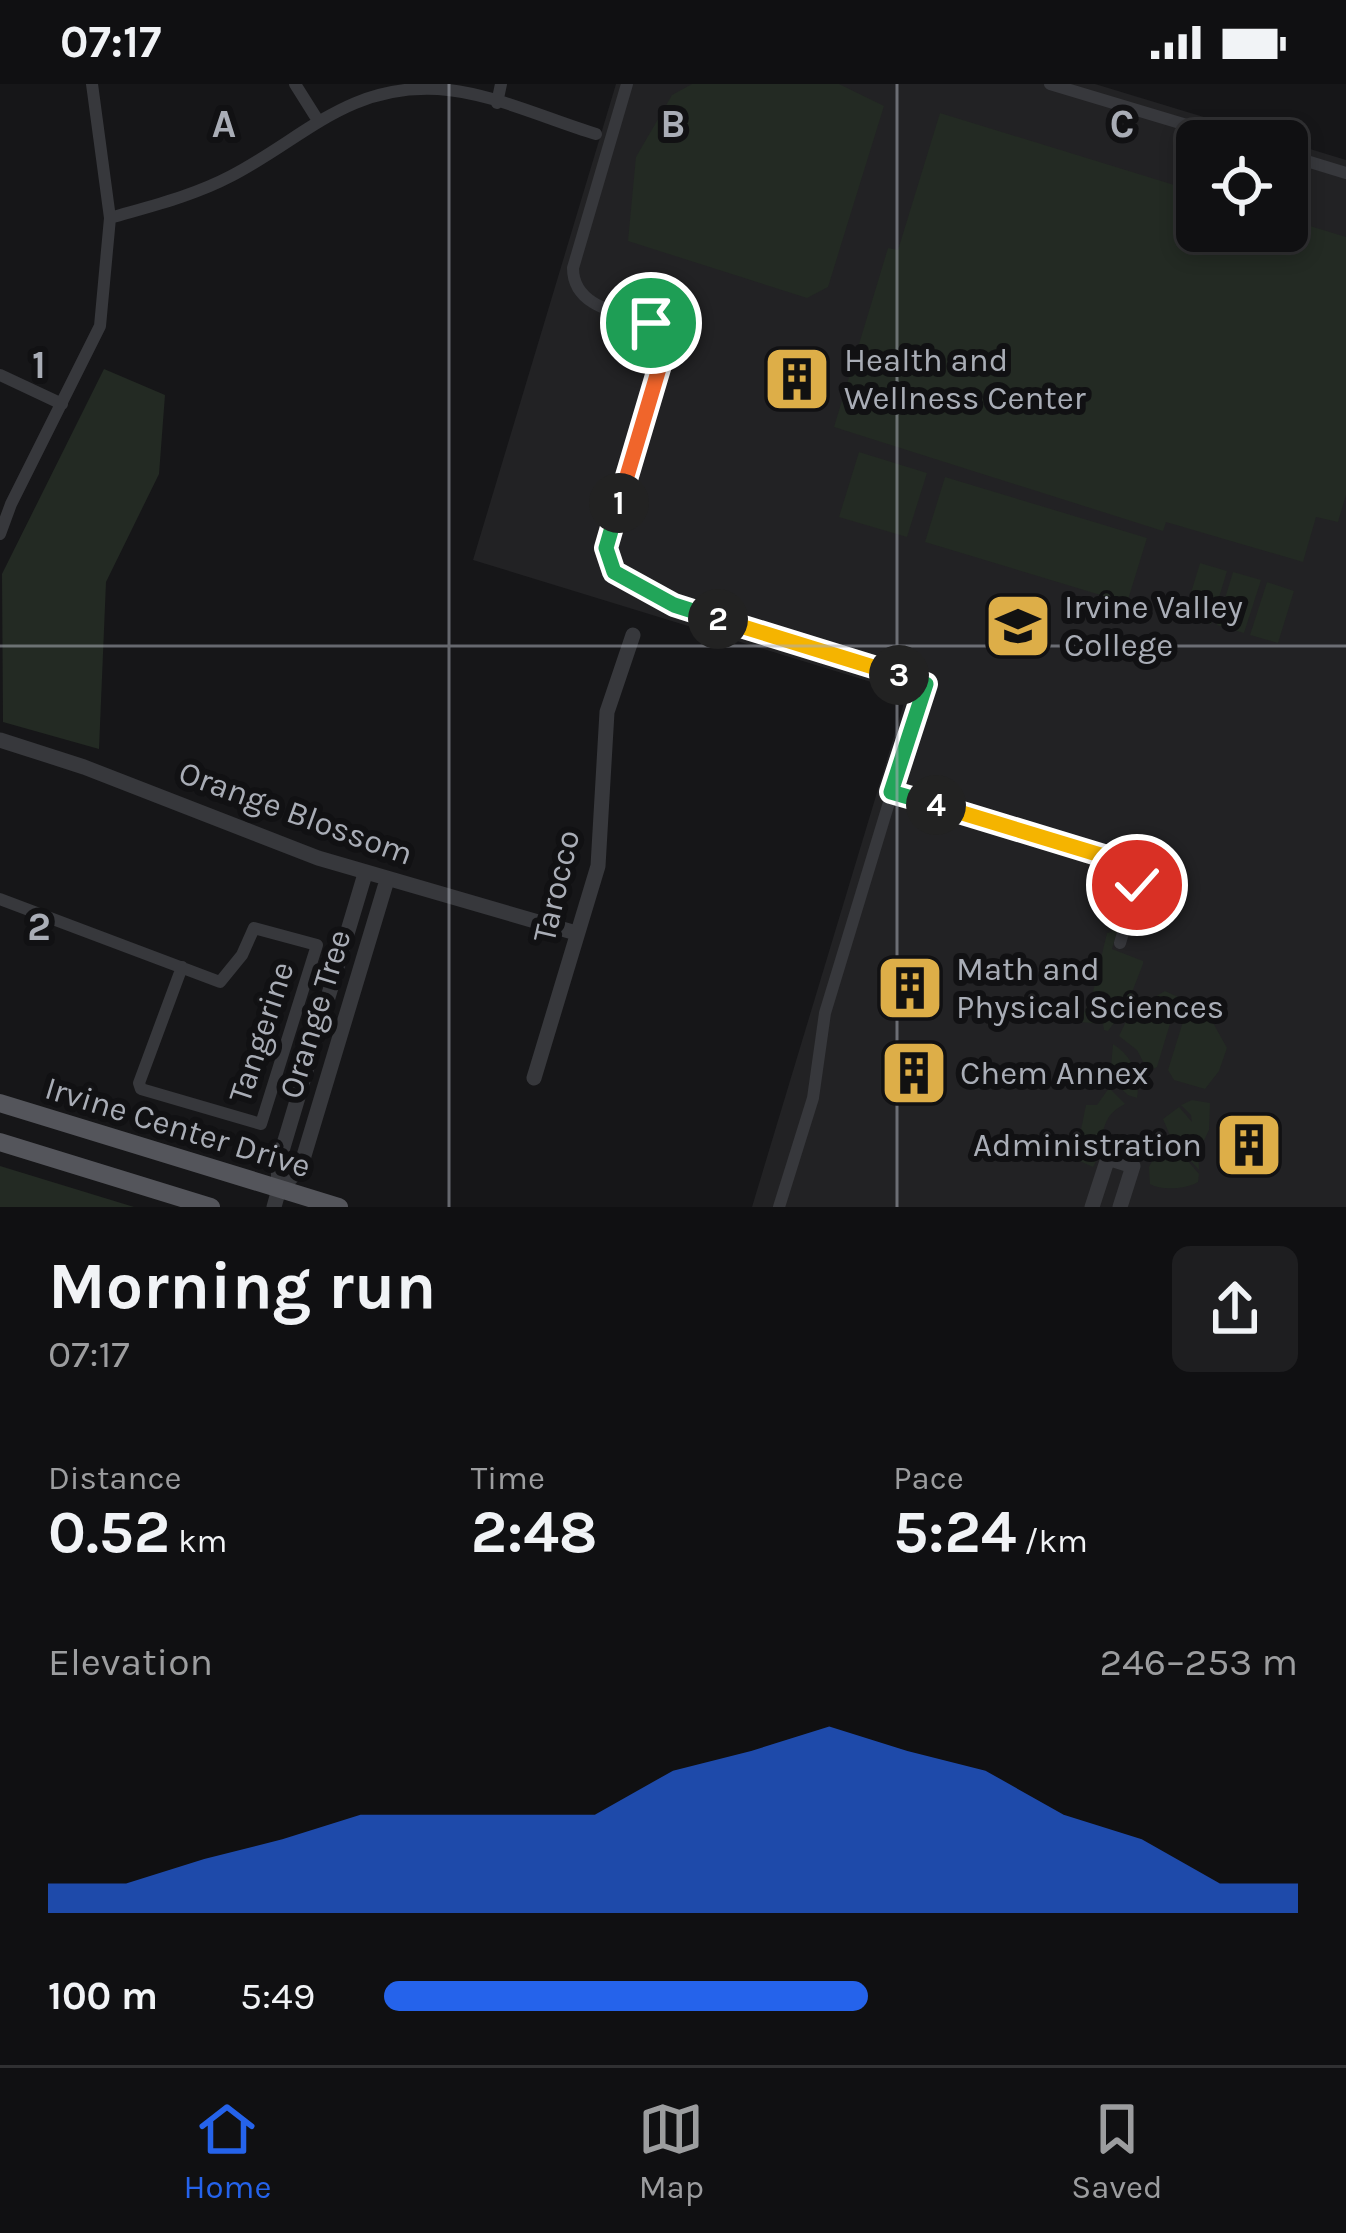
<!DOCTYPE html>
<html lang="en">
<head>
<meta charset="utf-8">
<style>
	:root { --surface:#101012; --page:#1e1e20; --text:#f1f3f6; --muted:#9c9d9f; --line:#303032; --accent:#2563eb }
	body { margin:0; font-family:Karla,sans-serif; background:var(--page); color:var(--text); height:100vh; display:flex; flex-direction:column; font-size:45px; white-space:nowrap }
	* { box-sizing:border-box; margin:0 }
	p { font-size:39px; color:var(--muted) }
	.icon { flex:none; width:66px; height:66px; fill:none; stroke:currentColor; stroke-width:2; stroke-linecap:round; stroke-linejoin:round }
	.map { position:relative; height:1123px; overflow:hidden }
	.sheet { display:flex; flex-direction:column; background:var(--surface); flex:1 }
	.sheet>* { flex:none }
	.buttons { position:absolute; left:1176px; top:36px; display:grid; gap:24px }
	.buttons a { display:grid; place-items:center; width:132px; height:132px; border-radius:18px; background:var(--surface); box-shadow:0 6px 18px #0003,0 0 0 3px var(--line); font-size:60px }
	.pin { position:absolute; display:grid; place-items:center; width:102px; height:102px; color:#fff; margin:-51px; border:6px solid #fff; border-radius:50%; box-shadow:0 3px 12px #0007 }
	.km { position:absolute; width:60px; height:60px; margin:-30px; border-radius:50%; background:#222; color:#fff; font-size:33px; line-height:60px; text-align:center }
	.round { display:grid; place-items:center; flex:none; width:126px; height:126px; border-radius:18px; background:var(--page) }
	.headline { display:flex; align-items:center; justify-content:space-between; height:204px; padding:0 48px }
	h1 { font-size:66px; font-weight:700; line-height:90px }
	.stats { display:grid; grid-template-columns:repeat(3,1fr); gap:18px; height:204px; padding:12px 48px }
	.stats div { display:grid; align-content:center }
	.stats b { font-size:60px; font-weight:700 }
	.stats small { font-size:33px; font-weight:400 }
	.stats p { font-size:33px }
	.chart { height:336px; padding:24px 48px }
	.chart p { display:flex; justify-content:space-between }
	.chart svg { width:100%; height:216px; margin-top:12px; fill:var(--accent); opacity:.7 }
	ul { padding:0 48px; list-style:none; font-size:39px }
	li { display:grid; grid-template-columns:192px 144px 1fr; align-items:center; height:90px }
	li i { height:30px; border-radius:15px; background:var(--accent) }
	.status { display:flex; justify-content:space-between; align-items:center; height:84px; padding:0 60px; background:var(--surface); direction:ltr }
	.status svg { height:33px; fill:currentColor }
	.menu { display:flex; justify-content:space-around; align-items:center; height:168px; border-top:3px solid var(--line); background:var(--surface); font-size:33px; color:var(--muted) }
	.menu a { display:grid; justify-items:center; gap:6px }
	.menu .on { color:var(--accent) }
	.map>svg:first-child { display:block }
</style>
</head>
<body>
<div class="status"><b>07:17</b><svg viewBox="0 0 49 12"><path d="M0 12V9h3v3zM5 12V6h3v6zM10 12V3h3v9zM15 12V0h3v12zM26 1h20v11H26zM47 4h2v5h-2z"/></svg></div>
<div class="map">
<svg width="1346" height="1123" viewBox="0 0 1346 1123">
	<rect width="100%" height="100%" fill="#161618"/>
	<path fill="#222224" d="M616,0H1095L1283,57H1197V147H1287V58L1346,76V1123H752L907,609L473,476Z"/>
	<path fill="#232a23" d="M692,0H839L884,22L828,203L807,214L628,157L636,73L672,11Z
		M940,29L1197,108V147H1287V135L1346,153V411L1338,438L1316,433L1303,478L1166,438L1163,447L834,343L888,164L898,166Z
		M104,285L165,311L159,390L106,498L99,665L3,638L2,490Z
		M859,368L927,389L907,453L839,433Z
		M945,393L1147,454L1127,519L925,458Z
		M1200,479L1227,487L1211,540L1184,532Z
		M1233,488L1261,496L1244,549L1217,541Z
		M1267,498L1294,507L1278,559L1250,551Z
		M1125,796L1130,805L1112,865L1143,877V880L1127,921L1108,947L1104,946L1103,940L1080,938L1093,908L1107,849L1112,848L1110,844L1117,836L1112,828L1121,798Z
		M1165,907L1178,913L1157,983L1148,987L1137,966L1119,952L1131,927Z
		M1190,915L1202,919L1227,964L1219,987L1205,1005L1174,996L1168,986Z
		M1113,960C1132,972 1141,991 1137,1014L1128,1011L1110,994Z
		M1109,1004L1125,1020C1094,1035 1108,1059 1093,1083L1075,1075L1086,1021H1097Z
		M1192,1016L1210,1019L1209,1046L1198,1069L1199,1086L1172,1056L1163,1035L1179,1023L1192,1038L1191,1031L1181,1021Z
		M1166,1051L1199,1090L1198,1098C1186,1105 1162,1107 1150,1100L1149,1083Z
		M0,1082L134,1123H0Z"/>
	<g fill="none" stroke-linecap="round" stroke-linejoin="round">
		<path stroke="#37383c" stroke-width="12" d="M295,0L317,35
			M627,0L573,184C573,224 621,229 651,239L659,249L663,271L606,464C607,473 609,482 615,490C644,523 870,582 925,600L825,929L813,1014L779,1123
			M1050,0L1240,57
			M497,19L501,0
			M1287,71L1346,89
			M110,134C151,122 193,112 231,92C304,54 348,0 438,5C490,8 546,35 596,50
			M0,291L62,320
			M0,450L11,420L100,242L110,134L92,0
			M891,708L1107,773L1127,788L1137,801L1120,859
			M0,815L220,898L242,871L254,844L317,861L261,1040L141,1005L139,999L182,883"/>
		<path stroke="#37383c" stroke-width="15" d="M0,656L84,683L318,774L576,849
			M534,994L598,782L607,628L633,551
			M279,1105L300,1085L387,796
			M274,1123L279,1105L278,1080L365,790
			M1092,1123L1108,1074L1133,1082L1120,1123"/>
		<path stroke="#54555b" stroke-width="18" d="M0,1019L339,1123
			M0,1058L211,1123"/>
	</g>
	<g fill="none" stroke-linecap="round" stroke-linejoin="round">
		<defs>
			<path id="split-1" d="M619,419L663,271L658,249L651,239"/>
			<path id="split-2" d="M619,419L606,464L614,488L674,521L718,535"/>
			<path id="split-3" d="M718,535L899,591"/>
			<path id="split-4" d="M899,591L926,600L891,708L936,721"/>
			<path id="split-5" d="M936,721L1107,773L1127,788L1137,801"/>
		</defs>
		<use href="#split-1" stroke="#fff" stroke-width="24"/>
		<use href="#split-2" stroke="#fff" stroke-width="24"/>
		<use href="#split-3" stroke="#fff" stroke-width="24"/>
		<use href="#split-4" stroke="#fff" stroke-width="24"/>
		<use href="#split-5" stroke="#fff" stroke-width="24"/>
		<use href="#split-1" stroke="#f0652b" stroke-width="15"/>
		<use href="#split-2" stroke="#22a559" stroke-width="15"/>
		<use href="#split-3" stroke="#f5b400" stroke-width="15"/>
		<use href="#split-4" stroke="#22a559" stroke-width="15"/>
		<use href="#split-5" stroke="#f5b400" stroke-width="15"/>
	</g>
	<path fill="none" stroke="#a9adb6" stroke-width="3" stroke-opacity="0.55" d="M449,0V1123M897,0V1123M0,562H1346"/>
	<defs>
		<symbol id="building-square" viewBox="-11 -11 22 22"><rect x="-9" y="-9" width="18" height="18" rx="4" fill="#ddae48" stroke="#111113"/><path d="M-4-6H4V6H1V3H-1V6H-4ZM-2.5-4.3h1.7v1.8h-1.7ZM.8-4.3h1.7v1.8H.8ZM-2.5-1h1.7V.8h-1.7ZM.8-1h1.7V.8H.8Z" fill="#111"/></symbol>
		<symbol id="university-square" viewBox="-11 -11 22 22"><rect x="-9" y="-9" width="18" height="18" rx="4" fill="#ddae48" stroke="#111113"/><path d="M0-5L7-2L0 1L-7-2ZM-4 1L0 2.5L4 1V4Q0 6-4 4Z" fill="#111"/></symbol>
	</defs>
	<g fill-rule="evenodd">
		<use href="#building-square" x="759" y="257" width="76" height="76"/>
		<use href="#university-square" x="980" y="504" width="76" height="76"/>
		<use href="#building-square" x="872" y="866" width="76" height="76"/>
		<use href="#building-square" x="876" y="951" width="76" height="76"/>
		<use href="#building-square" x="1211" y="1023" width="76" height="76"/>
	</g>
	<g text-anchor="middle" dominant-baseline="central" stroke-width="12" stroke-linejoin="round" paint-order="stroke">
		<g font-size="33" fill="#a9adb6" stroke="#111113" text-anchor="start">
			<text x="844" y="276">Health and<tspan x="844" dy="38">Wellness Center</tspan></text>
			<text x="1064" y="523">Irvine Valley<tspan x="1064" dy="38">College</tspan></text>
			<text x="956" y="885">Math and<tspan x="956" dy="38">Physical Sciences</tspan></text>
			<text x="960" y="989">Chem Annex</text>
			<text x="1202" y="1061" text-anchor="end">Administration</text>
		</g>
		<g font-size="33" fill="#a9adb6" stroke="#111113">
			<text transform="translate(296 729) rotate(20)">Orange Blossom</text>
			<text transform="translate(556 802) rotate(-77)">Tarocco</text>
			<text transform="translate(315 930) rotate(-73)">Orange Tree</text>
			<text transform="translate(261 948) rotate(-72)">Tangerine</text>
			<text transform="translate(178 1043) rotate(17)">Irvine Center Drive</text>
		</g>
	</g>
	<g font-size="39" text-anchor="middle" font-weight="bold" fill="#a9adb6" stroke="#111113" stroke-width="12" stroke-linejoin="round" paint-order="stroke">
		<text x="224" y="53">A</text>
		<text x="673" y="53">B</text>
		<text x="1122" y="53">C</text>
		<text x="39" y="294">1</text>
		<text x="39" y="856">2</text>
	</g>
</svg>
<div class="buttons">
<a><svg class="icon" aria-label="locate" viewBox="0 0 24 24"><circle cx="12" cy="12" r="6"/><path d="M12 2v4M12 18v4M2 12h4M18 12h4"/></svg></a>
</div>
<div class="pin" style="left:651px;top:239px;background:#1e9e55"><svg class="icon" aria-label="arrive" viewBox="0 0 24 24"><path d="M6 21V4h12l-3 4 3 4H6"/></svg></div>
<div class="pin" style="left:1137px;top:801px;background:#d93025"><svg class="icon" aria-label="check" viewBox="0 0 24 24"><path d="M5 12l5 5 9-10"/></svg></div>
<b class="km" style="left:619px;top:419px">1</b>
<b class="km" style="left:718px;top:535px">2</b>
<b class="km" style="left:899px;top:591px">3</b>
<b class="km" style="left:936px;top:721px">4</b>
</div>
<section class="sheet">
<div class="headline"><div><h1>Morning run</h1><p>07:17</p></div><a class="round"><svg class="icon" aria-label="share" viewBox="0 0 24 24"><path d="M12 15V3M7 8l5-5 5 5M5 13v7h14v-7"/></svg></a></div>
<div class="stats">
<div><p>Distance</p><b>0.52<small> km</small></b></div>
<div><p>Time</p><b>2:48</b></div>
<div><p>Pace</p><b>5:24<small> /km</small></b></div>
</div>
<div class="chart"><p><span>Elevation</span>246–253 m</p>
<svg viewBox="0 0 160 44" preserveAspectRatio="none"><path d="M0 44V38L10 38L20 33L30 29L40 24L50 24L60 24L70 24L80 15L90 11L100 6L110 11L120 15L130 24L140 29L150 38L160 38V44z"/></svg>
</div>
<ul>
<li><b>100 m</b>5:49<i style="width:53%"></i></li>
</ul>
</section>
<nav class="menu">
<a class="on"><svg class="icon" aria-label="home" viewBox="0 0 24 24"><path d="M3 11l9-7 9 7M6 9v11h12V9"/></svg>Home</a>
<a><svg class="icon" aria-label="map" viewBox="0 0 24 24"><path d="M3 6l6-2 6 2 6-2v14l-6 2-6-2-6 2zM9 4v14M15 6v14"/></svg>Map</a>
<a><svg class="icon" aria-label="saved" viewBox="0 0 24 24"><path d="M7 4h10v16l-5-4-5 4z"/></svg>Saved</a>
</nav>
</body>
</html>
